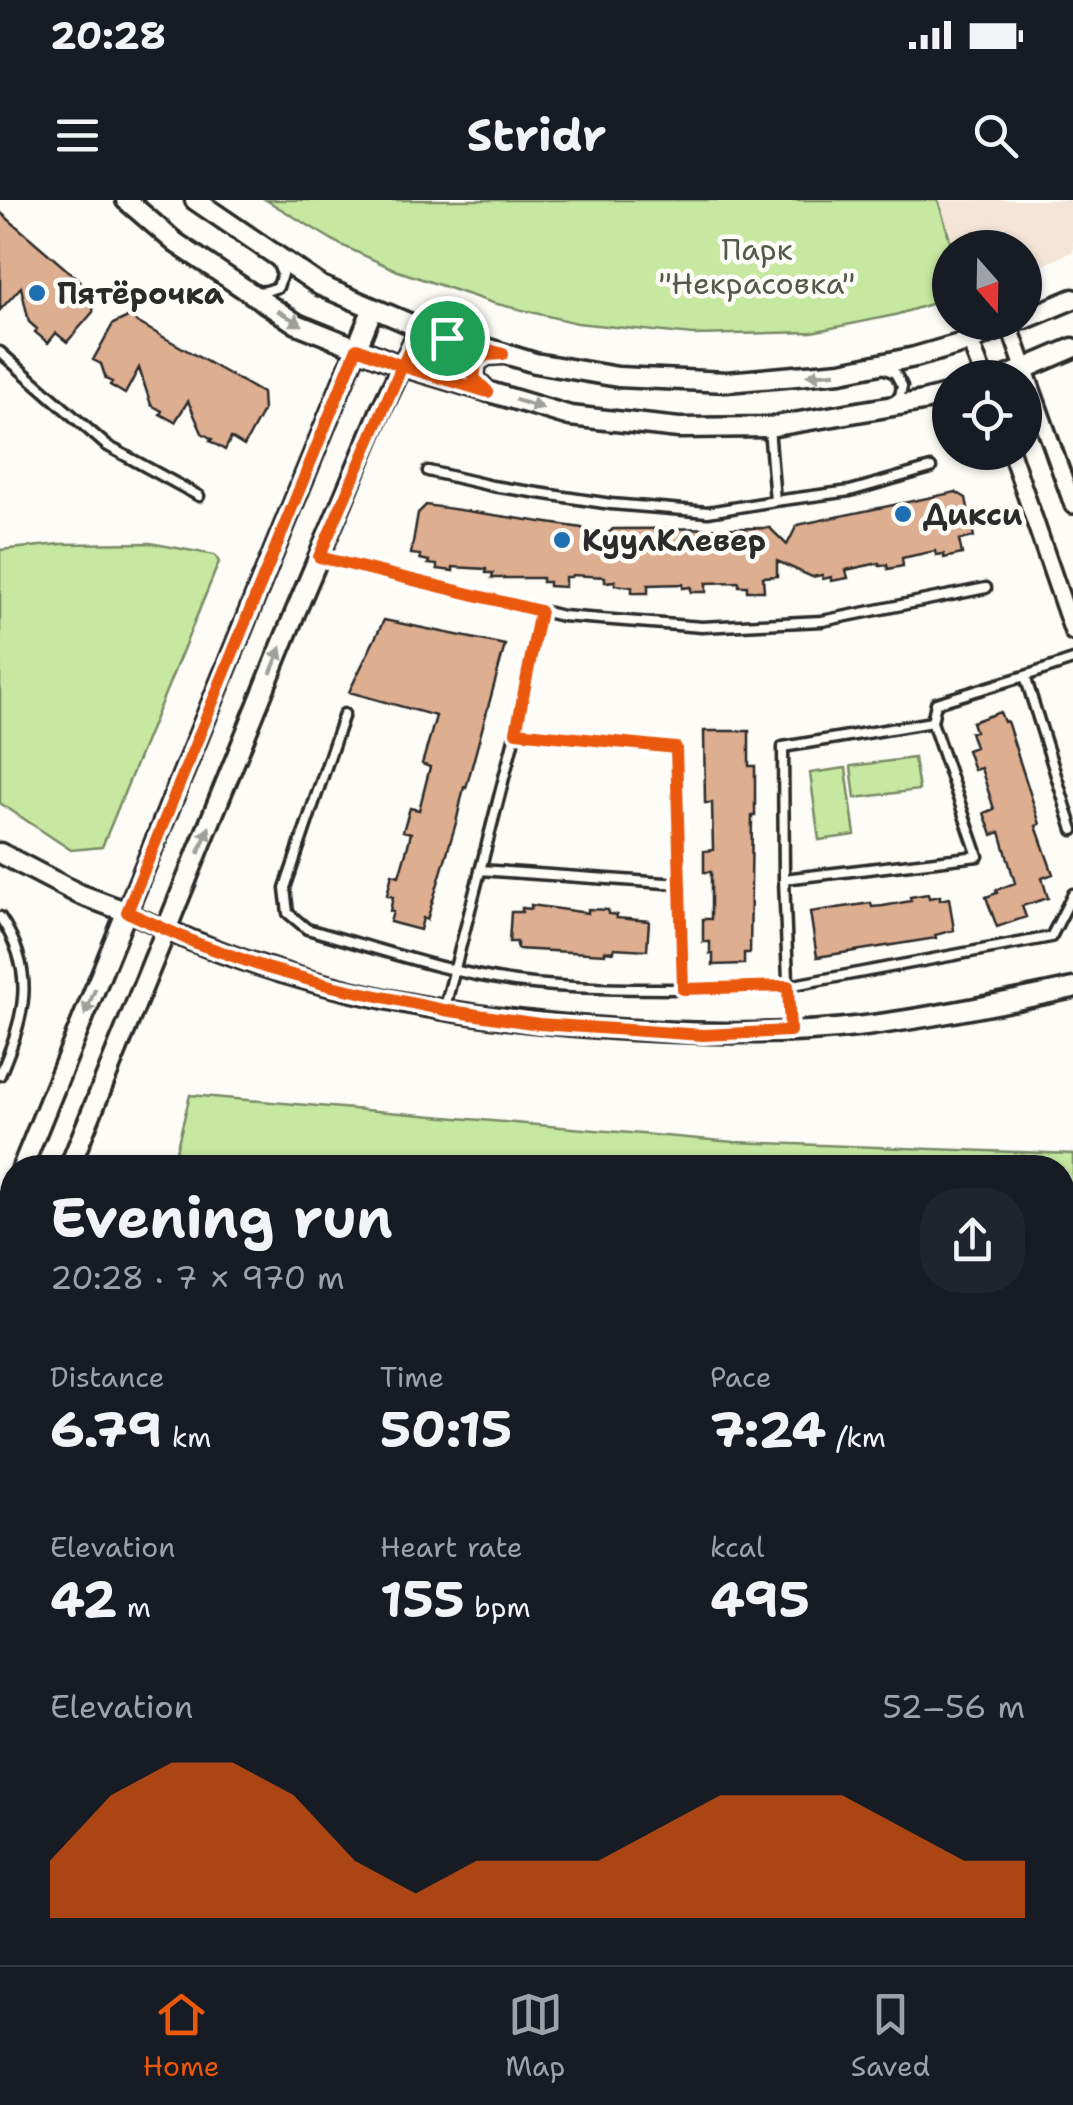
<!DOCTYPE html>
<html lang="en">
<head>
<meta charset="utf-8">
<style>
	:root { --surface:#171b24; --page:#20242c; --text:#f1f3f6; --muted:#9ea1a6; --line:#363941; --accent:#ea580c }
	body { margin:0; font-family:"Shantell Sans",sans-serif; background:var(--page); color:var(--text); height:100vh; display:flex; flex-direction:column; font-size:38px; white-space:nowrap }
	* { box-sizing:border-box; margin:0 }
	p { font-size:32px; color:var(--muted) }
	.icon { flex:none; width:55px; height:55px; fill:none; stroke:currentColor; stroke-width:2; stroke-linecap:round; stroke-linejoin:round }
	.map { position:relative; flex:1; overflow:hidden }
	.panel { position:absolute; left:0px; top:955px; width:1075px; height:810px; display:flex; flex-direction:column; background:var(--surface); border-radius:40px 40px 0 0; box-shadow:0 2px 8px #0004 }
	.panel>* { flex:none }
	.needle { width:65px; rotate:160deg }
	.fabs { position:absolute; left:932px; top:30px; display:grid; gap:20px }
	.fabs a { display:grid; place-items:center; width:110px; height:110px; border-radius:50%; background:var(--surface); box-shadow:0 2px 8px #0004; font-size:50px }
	.pin { position:absolute; display:grid; place-items:center; width:85px; height:85px; color:#fff; margin:-42px; border:5px solid #fff; border-radius:50%; box-shadow:0 2px 10px #0007 }
	.round { display:grid; place-items:center; flex:none; width:105px; height:105px; border-radius:40px; background:var(--page) }
	.head { display:flex; align-items:center; justify-content:space-between; height:170px; padding:0 50px }
	h1 { font-size:55px; font-weight:700; line-height:75px }
	.metrics { display:grid; grid-template-columns:repeat(3,1fr); gap:15px; height:170px; padding:10px 50px }
	.metrics div { display:grid; align-content:center }
	.metrics b { font-size:50px; font-weight:700 }
	.metrics small { font-size:28px; font-weight:400 }
	.metrics p { font-size:28px }
	.chart { height:280px; padding:20px 50px }
	.chart p { display:flex; justify-content:space-between }
	.chart svg { width:100%; height:180px; margin-top:10px; fill:var(--accent); opacity:.7 }
	.status { display:flex; justify-content:space-between; align-items:center; height:70px; padding:0 50px; background:var(--surface); direction:ltr }
	.status svg { height:28px; fill:currentColor }
	header { display:flex; justify-content:space-between; align-items:center; height:130px; padding:0 50px; background:var(--surface); font-size:45px; font-weight:700 }
	.tab-bar { display:flex; justify-content:space-around; align-items:center; height:140px; border-top:2px solid var(--line); background:var(--surface); font-size:28px; color:var(--muted) }
	.tab-bar a { display:grid; justify-items:center; gap:5px }
	.tab-bar .active { color:var(--accent) }
	.map>svg:first-child { display:block }
</style>
</head>
<body>
<div class="status"><b>20:28</b><svg viewBox="0 0 49 12"><path d="M0 12V9h3v3zM5 12V6h3v6zM10 12V3h3v9zM15 12V0h3v12zM26 1h20v11H26zM47 4h2v5h-2z"/></svg></div>
<header><svg class="icon" aria-label="menu" viewBox="0 0 24 24"><path d="M4 6h16M4 12h16M4 18h16"/></svg>Stridr<svg class="icon" aria-label="search" viewBox="0 0 24 24"><circle cx="10" cy="10" r="6"/><path d="M15 15l6 6"/></svg></header>
<div class="map">
<svg width="1073" height="1765" viewBox="0 0 1073 1765">
	<rect width="100%" height="100%" fill="#fdfcf7"/>
	<filter id="ink" filterUnits="userSpaceOnUse"><feTurbulence type="fractalNoise" baseFrequency=".01" numOctaves="2"/><feDisplacementMap in="SourceGraphic" scale="20" xChannelSelector="R" yChannelSelector="G"/><feConvolveMatrix kernelMatrix="1 2 1 2 8 2 1 2 1" color-interpolation-filters="sRGB"/></filter>
	<g filter="url(#ink)">
		<path fill="#f4e5d8" d="M936,0H1073V51L1025,74V48L951,47Z"/>
		<path fill="#c7e8a1" stroke="#798a66" stroke-width="2.5" d="M266,0H938L952,47L950,98L895,115L812,132L693,135L577,123L493,103L398,71L341,45Z
			M150,343L215,355L219,362L102,647L71,650L0,603V350L61,344Z
			M914,558L919,590L855,598L851,566Z
			M846,568L855,635L819,640L810,573Z
			M190,895L734,942L1073,954V1212L1062,1211V968L172,967Z"/>
		<path fill="#deae90" stroke="#2b2b2b" stroke-width="2.5" d="M0,12L95,94L93,112L67,142L56,133L48,143L35,132L37,129L29,122L21,87L0,110Z
			M128,117L262,193L263,211L244,246L231,238L225,250L210,241L212,239L202,233L188,201L175,222L160,214L162,211L151,205L139,168L125,194L110,185L112,182L106,179L101,164L93,160L113,124Z
			M956,292L966,298L974,337L959,340L962,354L944,358V354L936,355L935,351L902,358L903,366L888,369L887,365L880,366L879,363L846,370L848,378L831,381V377L823,379L822,375L812,377L777,361V376L763,377L764,391H747V386H739V382L706,383V392H691V387L683,388V384L648,385V393H632V387L615,385V381L605,382V377L572,375L571,377H565V387L549,386V382H542V378H492L493,373H486V369L453,367V371L437,369V365L428,364L429,361L420,359V355L411,354L418,313L426,305L582,328L595,345L613,329L770,328L787,345L797,325Z
			M384,420L505,445L466,588L464,587L456,623L427,720L423,718L420,730L390,722L393,712L390,711L393,697L387,695L392,674L399,676L408,645L411,633L403,631L410,608L419,610L430,567L422,564L436,516L349,492Z
			M1000,512L1004,522L1007,521L1019,559L1040,624L1036,626L1053,674L1042,678L1048,698L1022,706L1026,717L997,727L986,697L997,693L996,690L1015,683L1000,632L992,635L984,613L994,609L981,568L974,570L967,550L975,547L970,532L975,531L972,522Z
			M704,531H749V566H755V616H752L750,753H744V764L713,765V754H710V742H703V719H711V672H704V651L713,650L712,603H705Z
			M928,694L929,698L940,696V700L949,698L954,730L935,735L936,738L817,757L810,712L871,703L872,707L883,706L911,701L910,697Z
			M531,705L588,713V709L608,710V714L617,715L616,718L649,721L647,750L614,748V752L605,751V754L517,749V742H509L511,712H522V708L531,709Z"/>
		<g fill="none" stroke-linecap="round" stroke-linejoin="round">
			<defs>
				<path id="service" d="M254,92L266,91L278,87L282,74L277,62
					M0,152L106,245L199,296
					M881,167L895,173L902,186L900,196L895,200
					M428,271L492,286L611,304L708,312L775,301L769,227
					M775,301L850,291L931,268
					M319,357L562,416L702,427L822,421L986,388
					M1073,460L1025,476L1073,630
					M344,514L285,688L288,713L307,729C376,748 445,772 515,782C571,789 627,789 683,789
					M932,522L936,503L1025,476
					M516,531L540,411
					M480,670L680,684
					M784,679L783,547L932,522L978,656L784,679L790,831
					M0,717C38,774 24,817 0,875
					M444,811L516,531L675,548L683,789L788,786L1051,737L1073,694
					M0,1494L12,1492
					M1062,1670L1073,1698
					M379,1752L380,1765
					M894,1765V1752"/>
				<path id="minor" d="M1009,125L1073,305
					M970,141L984,178
					M1011,252L1073,432
					M127,712L167,730"/>
				<path id="tertiary" d="M126,0L176,43L297,124L402,166L570,216L679,228L769,227L923,201L950,194
					M195,0L321,86L420,128L535,163L618,177L727,182L841,172L915,157L970,141L1016,122
					M1025,119L1073,99
					M1003,178L1073,148
					M488,192L474,178L476,162L487,155L502,154
					M0,653L79,694L127,712
					M167,730C308,793 463,819 615,829C698,834 782,836 865,826C935,817 1004,803 1073,788
					M22,968L373,108
					M69,968L295,413L380,212L420,128
					M0,1021L12,991
					M0,1135L12,1105"/>
			</defs>
			<use href="#service" stroke="#2b2b2b" stroke-width="15"/>
			<use href="#minor" stroke="#2b2b2b" stroke-width="22"/>
			<use href="#tertiary" stroke="#2b2b2b" stroke-width="25"/>
			<use href="#service" stroke="#fdfcf7" stroke-width="8"/>
			<use href="#minor" stroke="#fdfcf7" stroke-width="15"/>
			<use href="#tertiary" stroke="#fdfcf7" stroke-width="18"/>
		</g>
		<defs><path id="oneway-solid" d="M-6-.8H1V-3.2L6.5 0L1 3.2V.8H-6Z" transform="scale(2.5)"/></defs>
		<g fill="#9e9e9b">
			<use href="#oneway-solid" transform="translate(290 118) rotate(31)"/>
			<use href="#oneway-solid" transform="translate(821 174) rotate(175)"/>
			<use href="#oneway-solid" transform="translate(529 204) rotate(17)"/>
			<use href="#oneway-solid" transform="translate(276 460) rotate(-68)"/>
			<use href="#oneway-solid" transform="translate(204 640) rotate(-68)"/>
			<use href="#oneway-solid" transform="translate(90 802) rotate(112)"/>
		</g>
	</g>
	<g fill="none" stroke-linecap="round" stroke-linejoin="round" filter="url(#ink)">
		<defs>
			<path id="route" d="M447,138L420,128L402,166L357,148L127,712L196,743L267,768L331,786L444,810L539,824L703,835L790,831L788,786L683,789L676,548L516,532L540,411L319,357L402,166L488,192L474,178L476,162L487,155L503,154L447,138"/>
		</defs>
		<use href="#route" stroke="#fff" stroke-width="20"/>
		<use href="#route" stroke="#ea580c" stroke-width="12"/>
	</g>
	<g fill="#1f6fb2" stroke="#fdfcf7" stroke-width="4">
		<circle cx="37" cy="93" r="10"/>
		<circle cx="903" cy="314" r="10"/>
		<circle cx="562" cy="340" r="10"/>
	</g>
	<g text-anchor="middle" dominant-baseline="central" stroke-width="9" stroke-linejoin="round" paint-order="stroke">
		<g font-size="30" fill="#525a48" stroke="#fdfcf7">
			<text x="757" y="49">Парк<tspan x="757" dy="34">"Некрасовка"</tspan></text>
		</g>
		<g font-size="30" font-weight="bold" fill="#2b2b2b" stroke="#fdfcf7" text-anchor="start">
			<text x="57" y="93">Пятёрочка</text>
			<text x="923" y="314">Дикси</text>
			<text x="582" y="340">КуулКлевер</text>
		</g>
	</g>
</svg>
<div class="fabs">
<a><svg class="needle" viewBox="-14 -14 28 28"><path d="M0-13l5 13h-10z" fill="#e53935"/><path d="M0 13l5-13h-10z" fill="#9ea1a6"/></svg></a>
<a><svg class="icon" aria-label="locate" viewBox="0 0 24 24"><circle cx="12" cy="12" r="6"/><path d="M12 2v4M12 18v4M2 12h4M18 12h4"/></svg></a>
</div>
<div class="pin" style="left:447px;top:138px;background:#1e9e55"><svg class="icon" aria-label="arrive" viewBox="0 0 24 24"><path d="M6 21V4h12l-3 4 3 4H6"/></svg></div>
<section class="panel">
<div class="head"><div><h1>Evening run</h1><p>20:28 · 7 × 970 m</p></div><a class="round"><svg class="icon" aria-label="share" viewBox="0 0 24 24"><path d="M12 15V3M7 8l5-5 5 5M5 13v7h14v-7"/></svg></a></div>
<div class="metrics">
<div><p>Distance</p><b>6.79<small> km</small></b></div>
<div><p>Time</p><b>50:15</b></div>
<div><p>Pace</p><b>7:24<small> /km</small></b></div>
</div>
<div class="metrics">
<div><p>Elevation</p><b>42<small> m</small></b></div>
<div><p>Heart rate</p><b>155<small> bpm</small></b></div>
<div><p>kcal</p><b>495</b></div>
</div>
<div class="chart"><p><span>Elevation</span>52–56 m</p>
<svg viewBox="0 0 160 44" preserveAspectRatio="none"><path d="M0 44V30L10 14L20 6L30 6L40 14L50 30L60 38L70 30L80 30L90 30L100 22L110 14L120 14L130 14L140 22L150 30L160 30V44z"/></svg>
</div>
</section>
</div>
<nav class="tab-bar">
<a class="active"><svg class="icon" aria-label="home" viewBox="0 0 24 24"><path d="M3 11l9-7 9 7M6 9v11h12V9"/></svg>Home</a>
<a><svg class="icon" aria-label="map" viewBox="0 0 24 24"><path d="M3 6l6-2 6 2 6-2v14l-6 2-6-2-6 2zM9 4v14M15 6v14"/></svg>Map</a>
<a><svg class="icon" aria-label="saved" viewBox="0 0 24 24"><path d="M7 4h10v16l-5-4-5 4z"/></svg>Saved</a>
</nav>
</body>
</html>
